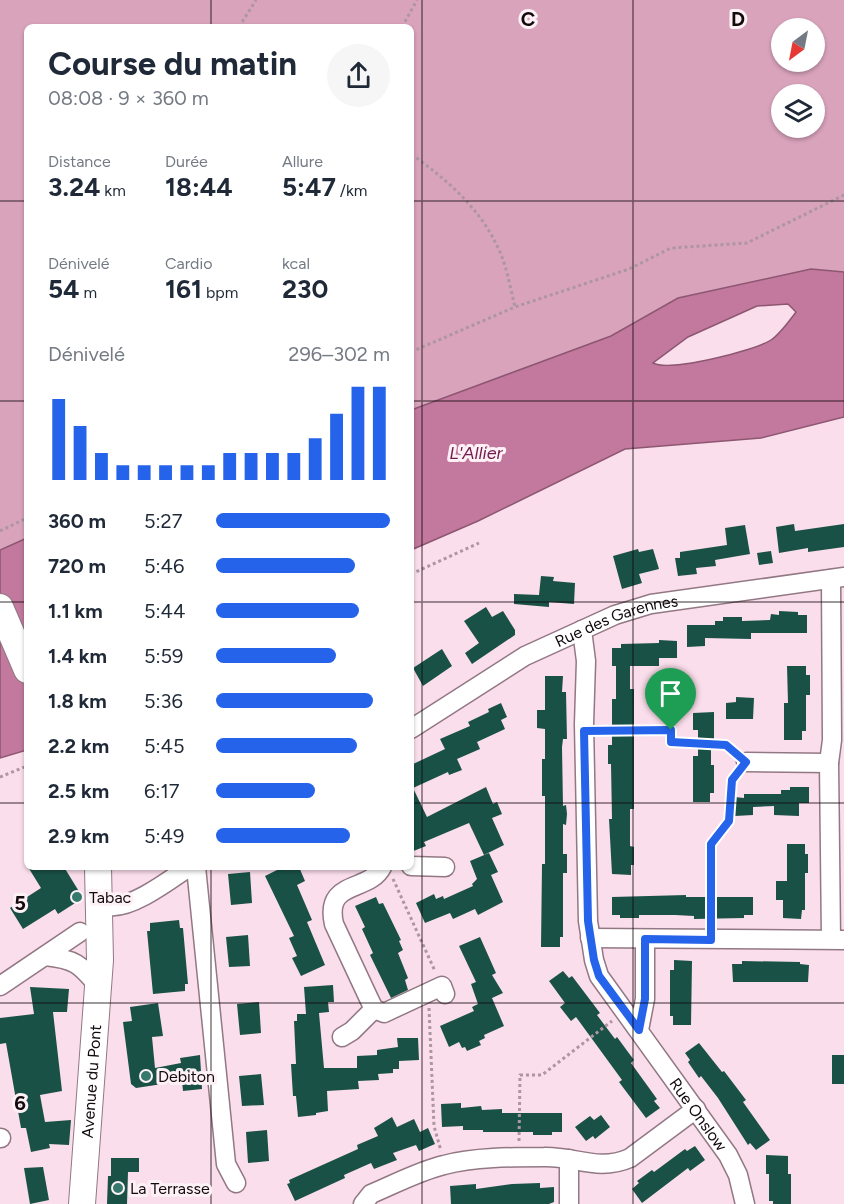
<!DOCTYPE html>
<html lang="fr">
<head>
<meta charset="utf-8">
<style>
	:root { --surface:#fff; --page:#f6f6f7; --text:#1f2937; --muted:#747a83; --accent:#2563eb }
	body { margin:0; font-family:Figtree,sans-serif; background:var(--page); color:var(--text); height:100vh; display:flex; flex-direction:column; font-size:22px; white-space:nowrap }
	* { box-sizing:border-box; margin:0 }
	p { font-size:20px; color:var(--muted) }
	.icon { flex:none; width:33px; height:33px; fill:none; stroke:currentColor; stroke-width:2; stroke-linecap:round; stroke-linejoin:round }
	.map { position:relative; flex:1; overflow:hidden }
	.side { position:absolute; left:24px; top:24px; width:390px; height:846px; display:flex; flex-direction:column; background:var(--surface); border-radius:9px; box-shadow:0 2px 4px #0004 }
	.side>* { flex:none }
	.needle { width:39px; rotate:212deg }
	.fabs { position:absolute; left:771px; top:18px; display:grid; gap:12px }
	.fabs a { display:grid; place-items:center; width:54px; height:54px; border-radius:50%; background:var(--surface); box-shadow:0 2px 4px #0004; font-size:30px }
	.pin { position:absolute; display:grid; place-items:center; width:51px; height:51px; color:#fff; margin:-62px -26px; border-radius:50% 50% 50% 0; rotate:-45deg; box-shadow:0 0 6px #0007 }
	.pin .icon { rotate:45deg }
	.round { display:grid; place-items:center; flex:none; width:63px; height:63px; border-radius:32px; background:var(--page) }
	.headline { display:flex; align-items:center; justify-content:space-between; height:102px; padding:0 24px }
	h1 { font-size:33px; font-weight:700; line-height:45px }
	.stats { display:grid; grid-template-columns:repeat(3,1fr); gap:9px; height:102px; padding:6px 24px }
	.stats div { display:grid; align-content:center }
	.stats b { font-size:26px; font-weight:700 }
	.stats small { font-size:16px; font-weight:400 }
	.stats p { font-size:16px }
	.chart { height:168px; padding:12px 24px }
	.chart p { display:flex; justify-content:space-between }
	.chart svg { width:100%; height:108px; margin-top:6px; stroke:var(--accent); stroke-width:6 }
	ul { padding:0 24px; list-style:none; font-size:20px }
	li { display:grid; grid-template-columns:96px 72px 1fr; align-items:center; height:45px }
	li i { height:15px; border-radius:8px; background:var(--accent) }
	.map>svg:first-child { display:block }
</style>
</head>
<body>
<div class="map">
<svg width="844" height="1204" viewBox="0 0 844 1204">
	<rect width="100%" height="100%" fill="#fbdeeb"/>
	<path fill="#d9a3bc" fill-rule="evenodd" d="M0,0H844V272L811,269L678,298L611,336L411,410V27H27V538L0,550ZM782,28H814V62H782ZM782,94H814V128H782Z"/>
	<path fill="#c2799d" stroke="#8d5772" stroke-width="1.5" fill-rule="evenodd" d="M811,269L844,272V417L761,438L625,449L478,521L411,550V410L611,336L678,298ZM788,304L796,312C789,321 780,334 771,340C754,351 670,372 653,363L688,337L757,306Z
		M27,538V750L0,758V550Z"/>
	<path fill="#195147" d="M794,524L795,531L844,524V547L808,552V548L779,553L776,527Z
		M745,525L750,554L715,560L716,566L696,568L697,574L678,576L675,558H680V552L727,545L725,528Z
		M638,549L639,552L653,549L659,569L639,574L642,583L622,589L613,556Z
		M771,551L773,563L759,565L757,553Z
		M541,576L554,577L553,581L575,583L574,604L549,602V607L514,604V594L539,595Z
		M486,607L492,617L503,611L515,630V635L472,664L465,653L479,643L464,621Z
		M779,611L798,612V615H807V633H751V639L705,638V646L687,647V625H715V621H723V617H742V621L770,620L771,614L779,615Z
		M659,640L677,641V658H659V666H630V689H634V809H630V846L634,847V865H631V875L612,874L609,819H612L611,764H608V745H612V699H616V666H612V648H621V644L659,643Z
		M442,649L452,666L423,686L413,668Z
		M787,666H806V675H810V695H806V731H802V740H784V703H788Z
		M545,676H563L562,692H566L567,739H563L562,747L563,806L566,805L567,814L566,825L563,824V854H567V873H563V937H560V947H541L542,864H545V796H542V759H545V729L537,728V710H545Z
		M736,697L754,698L753,719H726V703L736,702Z
		M501,703L507,717L501,720L505,729L477,742L480,749L457,759L462,770L449,775L448,772L413,788L427,817L486,787L493,804L497,802L502,814L492,818L504,845L484,855L469,823L424,842L426,846L411,852V765L445,749L440,739L470,726L468,722L489,712L488,709Z
		M714,712V740H711V765H714V793H710V802H693V756H698V730H693V713Z
		M790,787H809V803H799V816L774,815V806L753,807V815L735,816V797L744,798V794H781V790H790Z
		M787,844H805V854H808V873H805V910H802L801,919L783,918V900H776V881H787Z
		M489,853L498,872L491,875L503,902L478,915L475,909L453,919L450,913L425,923L416,903L434,894L436,899L443,896L444,899L473,886L472,884L477,879L470,861Z
		M28,867H64L83,898L58,914L55,909L23,929L10,908L41,888Z
		M283,867H299L305,881L297,885L312,920L307,922L325,965L301,976L292,958L297,956L289,938L294,936L265,876Z
		M250,872L252,903L231,905L228,874Z
		M686,895V897H753V915H744V918L694,919V916L675,915H639V918H620V915H612V897Z
		M376,897L379,904L383,903L401,940L399,941L403,950L398,953L408,978L405,980L408,990L391,998L370,955L373,953L362,929L365,927L355,906Z
		M179,920L180,928H183L188,984H185V991L153,994L147,931H150V923Z
		M248,935L250,966L229,967L226,937Z
		M480,937L496,973L492,975L503,993L492,998L504,1026L484,1035L485,1038L479,1041L481,1045L467,1051L465,1047L462,1048L459,1042L449,1047L440,1026L474,1011L472,1007L478,1004L471,984L476,982L459,946Z
		M674,960L692,961L691,1025H673V1016H670V970H674Z
		M742,961L800,962V964L809,965L808,982H733L732,964H742Z
		M563,971L569,978L572,976L600,1013L597,1015L615,1039L617,1037L628,1052L634,1060L631,1063L657,1099L654,1101L660,1108L646,1118L619,1082L622,1080L576,1017L571,1021L560,1007L565,1003L549,981Z
		M333,985L334,1002H328L329,1012L319,1013L324,1068H357V1056L377,1055V1050L398,1047L397,1038H418L419,1060L399,1061V1069H393V1073L378,1074L379,1080L358,1081L359,1089L327,1091L328,1111L316,1113V1115L298,1117L296,1096H293L291,1064H296L294,1021H297V1014H306L304,987Z
		M30,987L69,989L67,1012H53L62,1091L40,1095L45,1122L71,1120L69,1145L49,1144L50,1148L31,1152L26,1128H21L6,1043L0,1044V1018L34,1014Z
		M259,1002L261,1033L240,1035L237,1004Z
		M158,1003L163,1036L152,1037L155,1068L181,1063L180,1058L200,1055L202,1089L183,1091L182,1081L136,1088L131,1084L123,1022L132,1021L130,1007Z
		M699,1043L722,1072L724,1071L746,1100L743,1102L770,1140L756,1150L750,1143L748,1145L718,1098L701,1076L699,1078L688,1062L690,1060L685,1053Z
		M832,1055H844V1084H832Z
		M261,1074L264,1105L242,1106L239,1076Z
		M461,1103V1108L481,1106L482,1110L502,1109V1113H562V1132H552V1135H533V1132H483V1130H463V1126L442,1127L441,1104Z
		M601,1115L610,1127L595,1139L593,1136L586,1141L575,1127L590,1116L594,1120Z
		M392,1117L397,1127L414,1119L420,1132L428,1128L435,1144L419,1151L416,1145L393,1153L397,1160L374,1169L371,1163L344,1175L345,1178L295,1201L287,1184L290,1183L289,1180L358,1149L357,1145L378,1136L374,1128Z
		M267,1130L269,1161L248,1163L246,1132Z
		M695,1146L705,1160L690,1171L688,1168L642,1203L632,1189L639,1183L637,1181L652,1170L654,1172L685,1149L687,1151Z
		M766,1155L788,1156V1174H791V1204H773V1201H769V1174H766Z
		M111,1158H139V1172H128L127,1204H107L108,1176H111Z
		M43,1167L49,1200L30,1204L24,1168Z
		M540,1183V1188L554,1187V1202L549,1204H451L450,1186L476,1184V1189L512,1184Z"/>
	<g fill="none" stroke-linecap="round" stroke-linejoin="round">
		<defs>
			<g id="street">
				<path d="M831,579L832,740L829,763L831,939"/>
				<path id="s1" d="M582,630L586,661L584,724L588,921L594,960L599,976L728,1155L738,1175L745,1204"/>
				<path id="s2" d="M411,729L525,656L615,615L651,604L844,577"/>
				<path d="M746,762L829,763"/>
				<path d="M411,866L445,867"/>
				<path d="M196,867L226,1164L236,1183"/>
				<path d="M382,867C369,893 324,879 334,924L370,1001L374,1009L384,1013L442,986L445,994"/>
				<path d="M110,906C132,909 171,879 189,867"/>
				<path d="M590,938L844,940"/>
				<path d="M45,956C75,959 80,964 99,987"/>
				<path d="M0,986L80,932"/>
				<path d="M639,1030L645,999V939"/>
				<path d="M342,1037L352,1031L374,1009"/>
				<path d="M0,1138H1"/>
				<path d="M569,1159V1204"/>
				<path d="M363,1204L371,1194C395,1184 419,1171 444,1165C473,1157 513,1157 544,1157C575,1156 598,1172 630,1158L696,1109"/>
			</g>
			<g id="secondary">
				<path d="M0,607L27,670"/>
				<path id="s3" d="M82,1204L100,960L98,867"/>
			</g>
		</defs>
		<use href="#street" stroke="#927884" stroke-width="21"/>
		<use href="#secondary" stroke="#927884" stroke-width="28"/>
		<path stroke="#ad96a0" stroke-width="3" stroke-dasharray="3 3" stroke-linecap="butt" d="M239,27L256,0
			M402,27L417,0
			M411,156H414C452,184 484,212 502,257C508,273 511,291 515,307
			M411,352L515,307L629,269L671,248L747,243L844,195
			M0,531L27,518
			M411,574L479,543
			M600,731H671V742L726,745L735,753
			M0,777L27,766
			M393,879L435,971
			M711,923V844L729,821L732,780L736,775
			M429,1008L434,1126L441,1151
			M519,1141L520,1075H542L612,1021"/>
		<use href="#street" stroke="#fff" stroke-width="18"/>
		<use href="#secondary" stroke="#fff" stroke-width="26"/>
	</g>
	<g fill="none" stroke-linecap="round" stroke-linejoin="round">
		<defs>
			<path id="route" d="M671,730V742L726,745L746,762L732,780L729,821L711,844V940L645,939V999L639,1030L599,976L594,960L588,921L584,731Z"/>
		</defs>
		<use href="#route" stroke="#fff" stroke-width="12"/>
		<use href="#route" stroke="#2563eb" stroke-width="8"/>
	</g>
	<path fill="none" stroke="#12090d" stroke-width="1.5" stroke-opacity="0.55" d="M211,0V27M422,0V1204M633,0V1204M0,201H27M411,201H844M0,401H27M411,401H844M0,602H27M411,602H844M0,803H27M411,803H844M211,867V1204M0,1003H844"/>
	<g fill="#35796c" stroke="#fdf1f6" stroke-width="2">
		<circle cx="77" cy="897" r="6"/>
		<circle cx="146" cy="1076" r="6"/>
		<circle cx="118" cy="1188" r="6"/>
	</g>
	<g text-anchor="middle" dominant-baseline="central" stroke-width="6" stroke-linejoin="round" paint-order="stroke">
		<g font-size="16" fill="#12090d" stroke="#fdf1f6">
			<text stroke="none"><textPath href="#s2" startOffset="234">Rue des Garennes</textPath></text>
			<text stroke="none"><textPath href="#s3" startOffset="123">Avenue du Pont</textPath></text>
			<text stroke="none"><textPath href="#s1" startOffset="518">Rue Onslow</textPath></text>
		</g>
		<g font-size="16" fill="#12090d" stroke="#fdf1f6" text-anchor="start">
			<text x="89" y="897">Tabac</text>
			<text x="158" y="1076">Debiton</text>
			<text x="130" y="1188">La Terrasse</text>
		</g>
		<g font-size="18" font-style="italic" fill="#731d4f" stroke="#fdf1f6">
			<text x="476" y="453">L'Allier</text>
		</g>
	</g>
	<g font-size="20" text-anchor="middle" font-weight="bold" fill="#12090d" stroke="#fdf1f6" stroke-width="6" stroke-linejoin="round" paint-order="stroke">
		<text x="528" y="26">C</text>
		<text x="738" y="26">D</text>
		<text x="20" y="910">5</text>
		<text x="20" y="1110">6</text>
	</g>
</svg>
<div class="fabs">
<a><svg class="needle" viewBox="-14 -14 28 28"><path d="M0-13l5 13h-10z" fill="#e53935"/><path d="M0 13l5-13h-10z" fill="#747a83"/></svg></a>
<a><svg class="icon" aria-label="layers" viewBox="0 0 24 24"><path d="M12 4l9 5-9 5-9-5zM3 14l9 5 9-5"/></svg></a>
</div>
<div class="pin" style="left:671px;top:730px;background:#1e9e55"><svg class="icon" aria-label="arrive" viewBox="0 0 24 24"><path d="M6 21V4h12l-3 4 3 4H6"/></svg></div>
<section class="side">
<div class="headline"><div><h1>Course du matin</h1><p>08:08 · 9 × 360 m</p></div><a class="round"><svg class="icon" aria-label="share" viewBox="0 0 24 24"><path d="M12 15V3M7 8l5-5 5 5M5 13v7h14v-7"/></svg></a></div>
<div class="stats">
<div><p>Distance</p><b>3.24<small> km</small></b></div>
<div><p>Durée</p><b>18:44</b></div>
<div><p>Allure</p><b>5:47<small> /km</small></b></div>
</div>
<div class="stats">
<div><p>Dénivelé</p><b>54<small> m</small></b></div>
<div><p>Cardio</p><b>161<small> bpm</small></b></div>
<div><p>kcal</p><b>230</b></div>
</div>
<div class="chart"><p><span>Dénivelé</span>296–302 m</p>
<svg viewBox="0 0 160 44" preserveAspectRatio="none"><path d="M5 44V11M15 44V22M25 44V33M35 44V38M45 44V38M55 44V38M65 44V38M75 44V38M85 44V33M95 44V33M105 44V33M115 44V33M125 44V27M135 44V17M145 44V6M155 44V6"/></svg>
</div>
<ul>
<li><b>360 m</b>5:27<i style="width:100%"></i></li>
<li><b>720 m</b>5:46<i style="width:80%"></i></li>
<li><b>1.1 km</b>5:44<i style="width:82%"></i></li>
<li><b>1.4 km</b>5:59<i style="width:69%"></i></li>
<li><b>1.8 km</b>5:36<i style="width:90%"></i></li>
<li><b>2.2 km</b>5:45<i style="width:81%"></i></li>
<li><b>2.5 km</b>6:17<i style="width:57%"></i></li>
<li><b>2.9 km</b>5:49<i style="width:77%"></i></li>
</ul>
</section>
</div>
</body>
</html>
